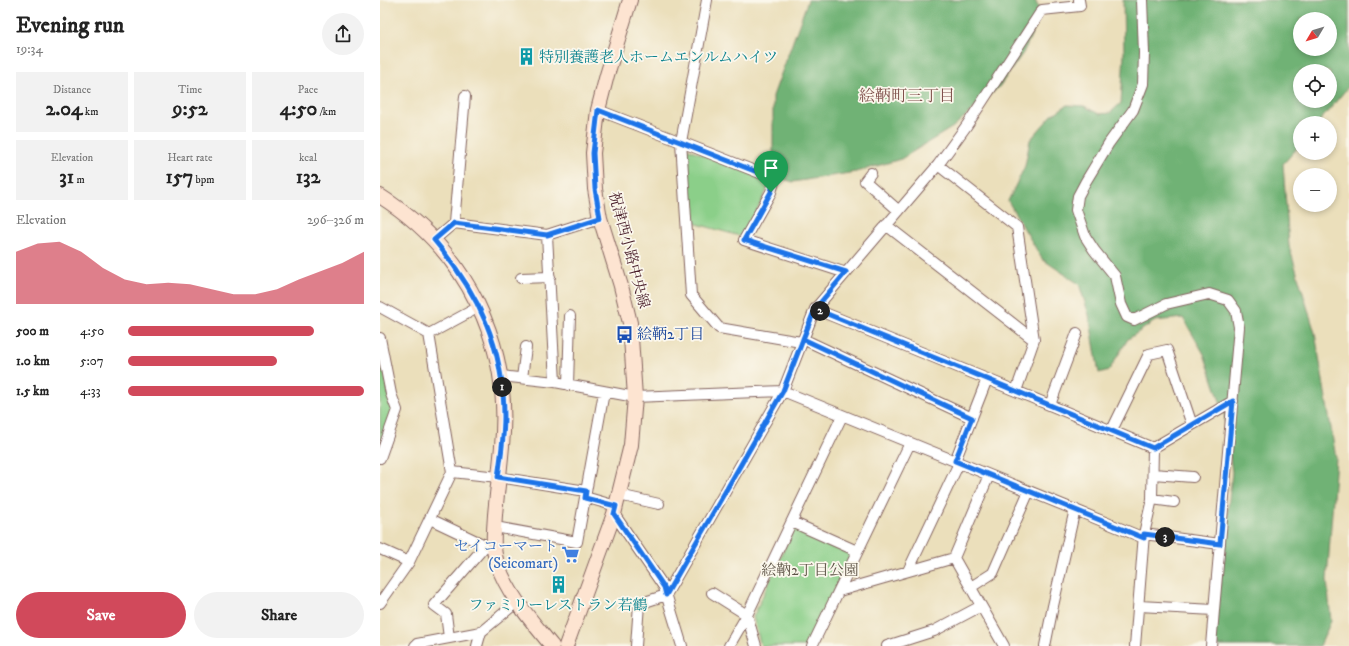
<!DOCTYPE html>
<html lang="en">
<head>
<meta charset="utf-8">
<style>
	:root { --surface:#fff; --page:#f2f2f2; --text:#222; --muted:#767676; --accent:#d1495b }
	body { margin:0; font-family:"IM FELL DW Pica","Noto Serif JP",serif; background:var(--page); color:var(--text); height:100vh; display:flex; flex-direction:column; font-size:15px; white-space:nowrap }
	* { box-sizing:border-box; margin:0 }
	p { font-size:13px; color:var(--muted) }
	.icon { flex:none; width:22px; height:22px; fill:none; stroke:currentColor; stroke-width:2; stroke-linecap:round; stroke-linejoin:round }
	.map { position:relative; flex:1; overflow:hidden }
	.details { display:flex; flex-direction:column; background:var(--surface); width:380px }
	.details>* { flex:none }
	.needle { width:26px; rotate:232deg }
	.buttons { position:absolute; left:913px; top:12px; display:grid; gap:8px }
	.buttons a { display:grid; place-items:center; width:44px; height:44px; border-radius:50%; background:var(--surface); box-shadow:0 2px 6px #0003; font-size:20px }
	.pin { position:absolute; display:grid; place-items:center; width:34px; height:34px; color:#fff; margin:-41px -17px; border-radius:50% 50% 50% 0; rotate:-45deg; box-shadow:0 0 4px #0007 }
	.pin .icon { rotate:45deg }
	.km { position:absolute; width:20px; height:20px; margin:-10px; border-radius:50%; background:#222; color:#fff; font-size:11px; line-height:20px; text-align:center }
	.round { display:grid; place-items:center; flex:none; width:42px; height:42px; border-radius:21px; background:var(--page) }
	.summary { display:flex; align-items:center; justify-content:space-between; height:68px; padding:0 16px }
	h1 { font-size:22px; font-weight:700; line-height:30px }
	.figures { display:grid; grid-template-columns:repeat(3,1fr); gap:6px; height:68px; padding:4px 16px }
	.figures div { display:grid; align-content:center; border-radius:0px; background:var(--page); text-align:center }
	.figures b { font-size:20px; font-weight:700 }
	.figures small { font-size:11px; font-weight:400 }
	.figures p { font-size:11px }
	.chart { height:112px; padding:8px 16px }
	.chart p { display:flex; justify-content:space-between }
	.chart svg { width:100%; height:72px; margin-top:4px; fill:var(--accent); opacity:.7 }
	.action { display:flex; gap:8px; margin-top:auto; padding:8px 16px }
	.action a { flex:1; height:46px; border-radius:24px; background:var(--accent); color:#fff; font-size:16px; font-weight:700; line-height:46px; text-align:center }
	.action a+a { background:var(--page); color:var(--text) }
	ul { padding:0 16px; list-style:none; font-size:13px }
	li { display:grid; grid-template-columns:64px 48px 1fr; align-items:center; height:30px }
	li i { height:10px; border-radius:5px; background:var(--accent) }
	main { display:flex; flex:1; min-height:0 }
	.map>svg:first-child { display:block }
</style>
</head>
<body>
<main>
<section class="details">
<div class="summary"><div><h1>Evening run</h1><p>19:34</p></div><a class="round"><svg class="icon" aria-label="share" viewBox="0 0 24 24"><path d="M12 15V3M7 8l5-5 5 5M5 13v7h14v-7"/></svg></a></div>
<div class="figures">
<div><p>Distance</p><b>2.04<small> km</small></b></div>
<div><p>Time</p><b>9:52</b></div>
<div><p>Pace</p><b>4:50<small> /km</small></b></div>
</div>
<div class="figures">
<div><p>Elevation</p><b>31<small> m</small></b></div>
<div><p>Heart rate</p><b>157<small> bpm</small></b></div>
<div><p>kcal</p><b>132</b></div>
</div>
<div class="chart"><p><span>Elevation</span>296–326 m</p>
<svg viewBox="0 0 160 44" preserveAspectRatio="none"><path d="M0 44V12L10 7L20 6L30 12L40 22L50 29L60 32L70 31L80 32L90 35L100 38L110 38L120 35L130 29L140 24L150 19L160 12V44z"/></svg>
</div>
<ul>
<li><b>500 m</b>4:50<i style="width:79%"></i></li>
<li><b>1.0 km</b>5:07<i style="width:63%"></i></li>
<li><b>1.5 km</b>4:33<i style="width:100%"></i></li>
</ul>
<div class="action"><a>Save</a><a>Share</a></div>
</section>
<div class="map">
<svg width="969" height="646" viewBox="0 0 969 646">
	<rect width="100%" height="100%" fill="#fbf7ec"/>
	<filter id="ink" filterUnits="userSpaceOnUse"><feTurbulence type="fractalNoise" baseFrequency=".025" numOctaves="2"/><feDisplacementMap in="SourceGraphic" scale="8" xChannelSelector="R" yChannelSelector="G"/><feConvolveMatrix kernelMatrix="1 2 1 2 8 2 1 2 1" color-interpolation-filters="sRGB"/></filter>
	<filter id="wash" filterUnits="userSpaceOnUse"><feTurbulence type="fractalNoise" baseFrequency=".012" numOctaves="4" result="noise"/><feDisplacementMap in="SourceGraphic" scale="16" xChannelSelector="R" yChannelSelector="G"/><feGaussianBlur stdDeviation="0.9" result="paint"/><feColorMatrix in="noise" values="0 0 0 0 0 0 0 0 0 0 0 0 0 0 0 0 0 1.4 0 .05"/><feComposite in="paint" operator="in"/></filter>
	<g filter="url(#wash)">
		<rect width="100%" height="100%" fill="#ebdfbb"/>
		<path fill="#8bcf89" stroke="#6a775a" d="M306,148L391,182L363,237L310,222Z
			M0,356L13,411L0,448Z
			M415,526L473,553L427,646H381L373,617Z"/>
		<path fill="#70b275" stroke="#5d6850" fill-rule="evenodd" d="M428,0H655L659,9L657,23L643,53L619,87L573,127L521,159L476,172L413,182L393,176V96Z
			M743,0H969V86L938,123H920V145L903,164L909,246L935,333L956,458L947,580L951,621L940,646H833L852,472L844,413L824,354L803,318L775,321L748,339L729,370L719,373L709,315L699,284L662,259L628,201L645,166L650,140L672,115L687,105L704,106L719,114L730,113L741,103L744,54ZM920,19H950V49H920ZM920,71H950V101H920Z"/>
	</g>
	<g filter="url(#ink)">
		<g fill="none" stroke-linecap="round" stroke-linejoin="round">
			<defs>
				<path id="minor" d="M327,0L301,142L395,179L391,192L364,240L466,273
					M218,110L301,142L311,295L339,328L421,342
					M558,165L637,227L654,340L636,391
					M491,173L485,181L519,211
					M74,223L85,96
					M506,225L654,340
					M167,235L175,382
					M54,240L74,223L167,235L220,218
					M141,278L170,277
					M0,307L49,334
					M435,309L607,379L773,448L853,401
					M0,338L11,394L17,410L0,458
					M423,339L592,418
					M121,376L175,382L255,397L403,391L764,538
					M142,378L146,347
					M188,385L190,316
					M670,405L697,333
					M732,430L769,354L787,350L812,425
					M575,461L607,379
					M72,472L118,477L206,491
					M773,474L813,477
					M239,495L279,504
					M205,497L236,506
					M772,499L794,502
					M234,514L284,587L302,646
					M50,519L111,548
					M412,522L477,551
					M115,527L197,542L224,392
					M764,534L840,544
					M0,549L29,562
					M574,558L609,475
					M528,571L579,463
					M591,587L613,573L649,491
					M459,591L574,558L624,646
					M332,593L367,615L376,646
					M0,603L29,562L72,472L49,334L99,307
					M759,606L834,610L859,327L856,311L848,300L829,294L786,304L754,320L747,317L741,304L735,276L714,250L705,236L696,210L698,196L706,181L729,143L753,110L763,84L764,53L762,0
					M69,638L66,614L54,605L106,545
					M35,646L37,644L101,632
					M97,646L101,632L137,602
					M256,646L259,604L286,595L403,391L435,309L558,165L587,125L662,10L700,6L699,0
					M349,646L367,615L462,416
					M432,646L530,443
					M507,646L554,631L601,606
					M665,646L673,606L695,509
					M755,646L764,534L772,499L773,448
					M831,646L834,610"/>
				<path id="secondary" d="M0,196C87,251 132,344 122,446C120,469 117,492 115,515C114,531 112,548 117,563C128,595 151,620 172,646
					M186,646L234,514L251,445L255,397L250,323L241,286L220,218L215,189L213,153L218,110L227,75L250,0"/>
			</defs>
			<use href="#minor" stroke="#82625d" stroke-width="12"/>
			<use href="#secondary" stroke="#82625d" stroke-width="16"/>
			<use href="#minor" stroke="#fff" stroke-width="10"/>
			<use href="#secondary" stroke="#fde4d1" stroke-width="14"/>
		</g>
	</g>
	<g fill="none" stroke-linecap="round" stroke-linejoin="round" filter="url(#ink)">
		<defs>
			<path id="route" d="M391,192L395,179L218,110L213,153L215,189L220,218L167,235L74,223L54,240C98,292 124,347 124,416C124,437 121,457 118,477L206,491L205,498L236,506L234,514L284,587L286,595L403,391L422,342L423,339L435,309L607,379L773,448L853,401L840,544L764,534V538L575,461L592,418L423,339L435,309L466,272L364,240L391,192"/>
		</defs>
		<use href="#route" stroke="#fff" stroke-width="8"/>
		<use href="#route" stroke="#1a73e8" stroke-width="5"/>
	</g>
	<defs>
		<symbol id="building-bare" viewBox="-9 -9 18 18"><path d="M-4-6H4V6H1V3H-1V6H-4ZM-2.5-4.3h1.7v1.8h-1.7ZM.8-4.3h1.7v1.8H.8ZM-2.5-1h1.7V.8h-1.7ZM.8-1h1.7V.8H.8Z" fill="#0f9aa8" stroke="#fbf7ec" stroke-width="2.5" paint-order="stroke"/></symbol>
		<symbol id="bus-bare" viewBox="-9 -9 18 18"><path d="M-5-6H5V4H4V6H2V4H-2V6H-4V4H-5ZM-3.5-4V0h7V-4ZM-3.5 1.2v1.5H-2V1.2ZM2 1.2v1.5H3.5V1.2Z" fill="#1a4fb4" stroke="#fbf7ec" stroke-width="2.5" paint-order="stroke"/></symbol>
		<symbol id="supermarket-bare" viewBox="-9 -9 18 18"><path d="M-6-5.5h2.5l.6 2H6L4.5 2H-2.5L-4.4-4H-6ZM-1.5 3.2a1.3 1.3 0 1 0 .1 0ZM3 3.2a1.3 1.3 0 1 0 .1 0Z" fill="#3f7fe0" stroke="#fbf7ec" stroke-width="2.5" paint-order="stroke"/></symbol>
	</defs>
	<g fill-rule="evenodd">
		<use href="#building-bare" x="134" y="44" width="25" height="25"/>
		<use href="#bus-bare" x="232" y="322" width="25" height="25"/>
		<use href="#supermarket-bare" x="178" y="542" width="25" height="25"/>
		<use href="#building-bare" x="166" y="572" width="25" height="25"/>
	</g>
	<g text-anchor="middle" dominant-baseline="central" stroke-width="3.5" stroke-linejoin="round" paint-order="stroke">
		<g font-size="15" fill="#0d838f" stroke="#fbf7ec" text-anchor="start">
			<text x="159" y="57">特別養護老人ホームエンルムハイツ</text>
			<text x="178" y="605" text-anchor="middle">ファミリーレストラン若鶴</text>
		</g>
		<g font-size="15" fill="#4a1f2b" stroke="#fbf7ec">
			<text transform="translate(249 250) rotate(75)">祝津西小路中央線</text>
		</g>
		<g font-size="15" fill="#164399" stroke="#fbf7ec" text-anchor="start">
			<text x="257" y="334">絵鞆2丁目</text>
		</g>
		<g font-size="15" fill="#366cbe" stroke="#fbf7ec" text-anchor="end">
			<text x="178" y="546">セイコーマート<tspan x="178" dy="17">(Seicomart)</tspan></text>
		</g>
		<g font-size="15" fill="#5e5447" stroke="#fbf7ec">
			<text x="430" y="570">絵靹2丁目公園</text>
		</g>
		<g font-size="16" fill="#80514c" stroke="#fbf7ec">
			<text x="527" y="96">絵鞆町三丁目</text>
		</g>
	</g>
</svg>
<div class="buttons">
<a><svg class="needle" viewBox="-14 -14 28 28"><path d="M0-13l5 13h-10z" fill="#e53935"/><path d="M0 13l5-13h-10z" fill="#767676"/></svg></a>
<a><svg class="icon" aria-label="locate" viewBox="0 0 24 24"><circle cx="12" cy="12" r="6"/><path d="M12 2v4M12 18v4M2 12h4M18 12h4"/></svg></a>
<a>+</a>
<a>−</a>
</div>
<div class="pin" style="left:391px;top:192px;background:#1e9e55"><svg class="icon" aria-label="arrive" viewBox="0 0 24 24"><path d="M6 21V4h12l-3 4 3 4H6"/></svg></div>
<b class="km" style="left:122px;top:387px">1</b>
<b class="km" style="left:440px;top:311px">2</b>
<b class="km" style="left:785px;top:537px">3</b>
</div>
</main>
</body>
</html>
